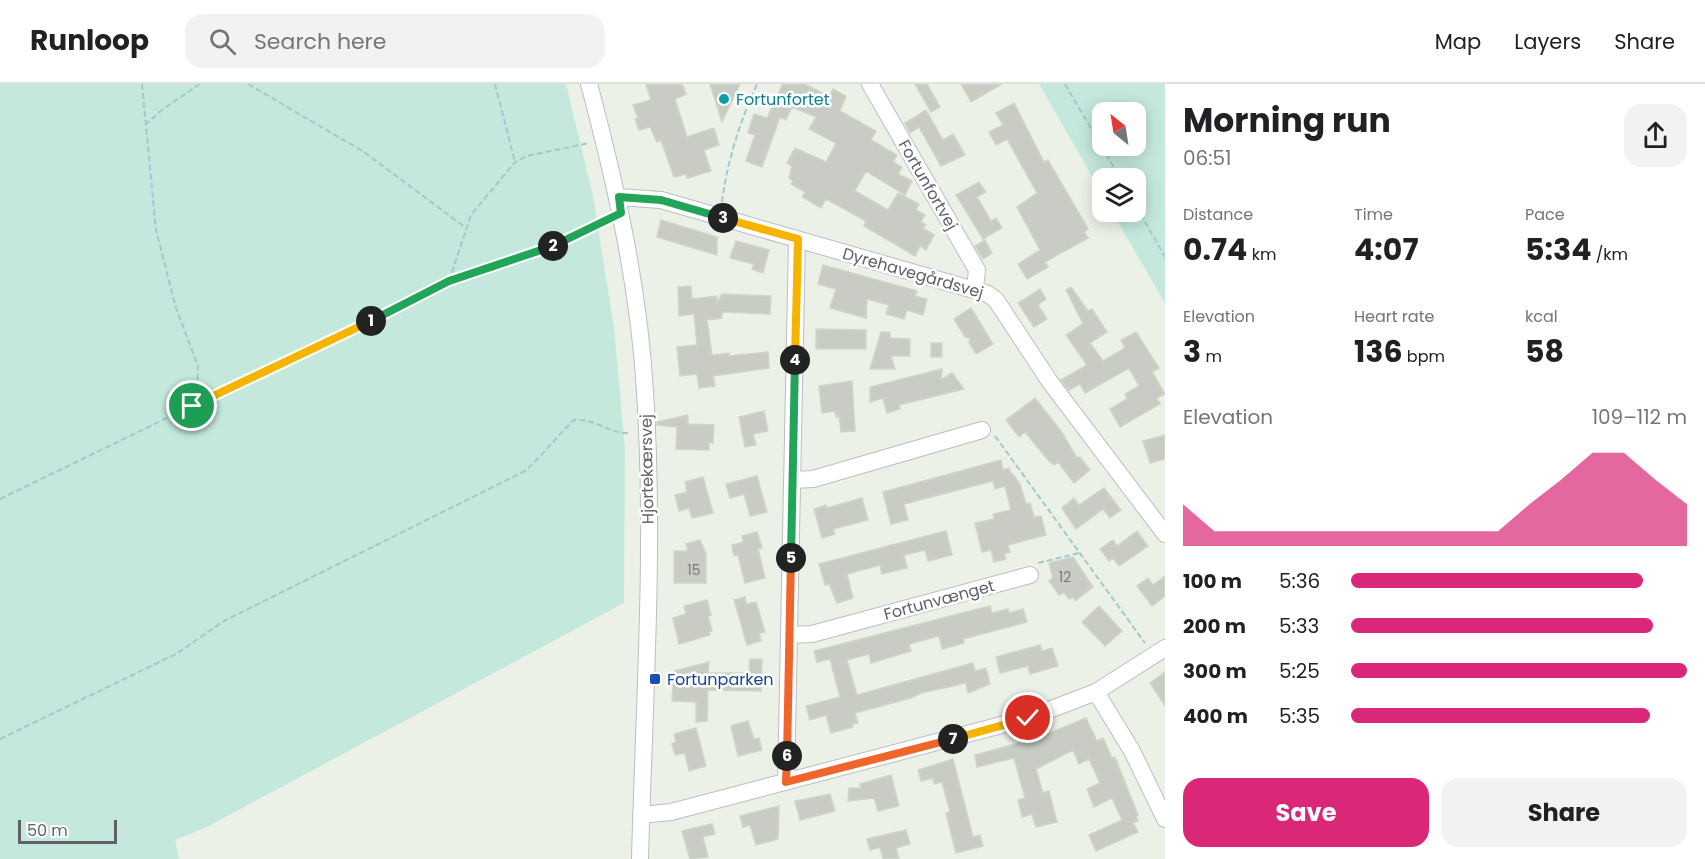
<!DOCTYPE html>
<html lang="en">
<head>
<meta charset="utf-8">
<style>
	:root { --surface:#fff; --page:#f2f2f2; --text:#202124; --muted:#757577; --line:#e0e0e0; --accent:#db2777 }
	body { margin:0; font-family:Poppins,sans-serif; background:var(--page); color:var(--text); height:100vh; display:flex; flex-direction:column; font-size:22px; white-space:nowrap }
	* { box-sizing:border-box; margin:0 }
	p { font-size:20px; color:var(--muted) }
	.icon { flex:none; width:33px; height:33px; fill:none; stroke:currentColor; stroke-width:2; stroke-linecap:round; stroke-linejoin:round }
	.map { position:relative; flex:1; overflow:hidden }
	.details { display:flex; flex-direction:column; background:var(--surface); width:540px }
	.details>* { flex:none }
	.needle { width:39px; rotate:330deg }
	.fabs { position:absolute; left:1092px; top:18px; display:grid; gap:12px }
	.fabs a { display:grid; place-items:center; width:54px; height:54px; border-radius:12px; background:var(--surface); box-shadow:0 3px 15px #0003; font-size:30px }
	.scale { position:absolute; left:18px; bottom:15px; width:99px; box-sizing:border-box; padding-left:6px; border:3px solid #615f68; border-top:0; font-size:16px; line-height:21px; white-space:nowrap; color:#615f68; -webkit-text-stroke:4px #fff; paint-order:stroke }
	.pin { position:absolute; display:grid; place-items:center; width:51px; height:51px; color:#fff; margin:-26px; border:3px solid #fff; border-radius:50%; box-shadow:0 2px 6px #0007 }
	.km { position:absolute; width:30px; height:30px; margin:-15px; border-radius:50%; background:#222; color:#fff; font-size:16px; line-height:30px; text-align:center }
	.round { display:grid; place-items:center; flex:none; width:63px; height:63px; border-radius:18px; background:var(--page) }
	.head { display:flex; align-items:center; justify-content:space-between; height:102px; padding:0 18px }
	h1 { font-size:33px; font-weight:700; line-height:45px }
	.metrics { display:grid; grid-template-columns:repeat(3,1fr); gap:9px; height:102px; padding:6px 18px }
	.metrics div { display:grid; align-content:center }
	.metrics b { font-size:30px; font-weight:700 }
	.metrics small { font-size:16px; font-weight:400 }
	.metrics p { font-size:16px }
	.chart { height:168px; padding:12px 18px }
	.chart p { display:flex; justify-content:space-between }
	.chart svg { width:100%; height:108px; margin-top:6px; fill:var(--accent); opacity:.7 }
	.action { display:flex; gap:12px; margin-top:auto; padding:12px 18px }
	.action a { flex:1; height:69px; border-radius:18px; background:var(--accent); color:#fff; font-size:24px; font-weight:700; line-height:69px; text-align:center }
	.action a+a { background:var(--page); color:var(--text) }
	ul { padding:0 18px; list-style:none; font-size:20px }
	li { display:grid; grid-template-columns:96px 72px 1fr; align-items:center; height:45px }
	li i { height:15px; border-radius:8px; background:var(--accent) }
	header { display:flex; align-items:center; gap:36px; box-sizing:border-box; height:84px; padding:0 30px; background:var(--surface); border-bottom:2px solid var(--line) }
	header strong { font-size:28px }
	nav { display:flex; gap:33px; margin-inline-start:auto; font-size:21px }
	.search { width:420px; height:54px; background:var(--page); display:flex; align-items:center; gap:15px; box-sizing:border-box; padding:0 21px; border-radius:18px; color:var(--muted); font-size:22px }
	main { display:flex; flex:1; min-height:0 }
	.map>svg:first-child { display:block }
</style>
</head>
<body>
<header>
<strong>Runloop</strong>
<div class="search"><svg class="icon" aria-label="search" viewBox="0 0 24 24"><circle cx="10" cy="10" r="6"/><path d="M15 15l6 6"/></svg>Search here</div>
<nav><a>Map</a><a>Layers</a><a>Share</a></nav>
</header>
<main>
<div class="map">
<svg width="1165" height="775" viewBox="0 0 1165 775">
	<rect width="100%" height="100%" fill="#ecf1e8"/>
	<path fill="#c5e8dd" fill-rule="evenodd" d="M0,0H566L593,112L614,243L625,365L624,519L205,744L175,756L179,775H0Z
		M1039,0H1165V219L1112,128H1136V94H1102V110ZM1136,28V62H1102V28Z"/>
	<path fill="#c9ccc4" stroke="#cfd6c6" stroke-width="1.5" d="M646,0H682L686,10L675,15L687,53L714,44L719,61L704,66L711,87L687,94L686,90L674,93L661,56L657,58L650,43L639,46L635,35L638,34L633,21L651,16Z
		M710,0H740L722,38Z
		M783,0H804L829,12L833,5L846,12L840,27L876,47L871,56L897,71L893,78L902,83L898,90L912,97L905,111L866,87L855,107L888,126L898,109L919,120L916,126L925,131L921,138L926,141L923,144L934,151L926,166L920,162L915,172L864,142L866,137L826,115L821,124L802,113L805,108L791,100L793,97L789,94L792,82L787,79L795,64L826,78L836,59L809,45L816,33L792,23L786,36L780,33L762,83L746,77L755,51L748,49L754,30L767,34Z
		M915,0H927L940,23L931,28Z
		M961,0H1002L971,18Z
		M1014,19L1044,78L1048,76L1088,145L1084,148L1088,154L1045,178L1048,183L1027,195L1018,180L1040,166L1017,123L1037,109L1007,55L996,61L989,48L1003,41L996,29Z
		M926,26L943,56L953,50L965,71L941,82L919,43L910,49L905,39Z
		M979,98L986,108L977,113L991,137L996,134L1002,144L983,155L956,111Z
		M661,136L717,153V171L657,153Z
		M985,156L992,169L983,175L975,162Z
		M736,157L769,166L763,189L752,185L754,180L730,174Z
		M823,181L917,207L915,212L927,215L923,231L907,226L904,235L886,230L889,221L867,215L866,234L830,224L836,205L818,200Z
		M691,202L692,215L717,212V219L722,210L771,212L770,230L722,228V234L707,236L712,271L729,269V272L768,268L769,284L713,292L715,302L699,304L697,290L680,292L677,263L697,261L694,230L679,232L678,203Z
		M1071,203L1088,227L1092,225L1107,248L1090,259L1103,277L1125,264L1121,256L1136,248L1159,284L1152,288L1165,310L1157,314L1160,320L1120,343L1110,325L1127,315L1125,310L1139,302L1129,284L1085,309L1080,300L1069,306L1061,296L1087,281L1066,251L1083,240L1066,206Z
		M1040,205L1046,215L1038,221L1047,235L1034,243L1018,219Z
		M971,224L993,260L976,270L969,259L970,254L965,253L954,235Z
		M816,245L866,246V265H816Z
		M881,248H890V254L910,255V272H891L895,285H870Z
		M931,259H942V273H931Z
		M942,285L941,296L952,289L964,305L899,321L900,325L887,329L883,314L870,318V303Z
		M852,297L855,347L841,348L839,332L836,333L835,327L822,329L819,302Z
		M1035,314L1061,347L1077,374L1080,373L1090,386L1074,399L1058,378L1054,381L1048,376L1025,348L1019,353L1006,336Z
		M764,327L768,347L753,350L756,361L745,363L739,333Z
		M688,331V340L714,341L713,359L709,358V366L676,365L677,343L657,341V338Z
		M1165,351V375L1150,379L1143,357Z
		M1001,376L1003,386L1009,384L1011,390H1013L1020,400L1026,420L1030,419L1034,433L1041,432L1046,451L1008,461L1010,468L1004,470L1006,475L994,478L991,466L982,468L975,439L994,435L993,430L1011,426L1005,402L995,405L993,397L904,420L908,436L891,440L883,408Z
		M757,392L767,428L750,432L744,410L730,414L726,400Z
		M703,393L713,429L692,434L689,424L679,427L675,411L687,408L685,398Z
		M1104,404L1121,426L1110,434L1103,425L1076,445L1062,424L1074,414L1079,421Z
		M862,414L868,436L833,445L835,450L822,454L814,425L826,421L827,424Z
		M946,447L952,471L928,477L925,466L904,471L907,484L882,490L880,481L847,490L853,514L837,519L829,500L825,501L819,480Z
		M1137,447L1148,462L1119,482L1113,474L1109,477L1100,465L1113,456L1117,462Z
		M757,448L762,464L758,465L765,494L745,499L738,471L734,472L732,461L743,458L742,452Z
		M700,456L706,470V499H674V467H688L686,460Z
		M1073,473L1093,503L1075,517L1073,513L1069,515L1064,508L1059,511L1049,497L1053,494L1049,479Z
		M1165,492V512L1152,522L1137,502L1148,494L1153,501Z
		M745,513L746,520L756,518L765,548L759,549L761,557L747,561L734,516Z
		M707,516L711,531L708,532L712,547L709,548L710,551L679,560L673,534L686,530L684,522Z
		M990,522L992,529L1008,525L1009,529L1023,525L1027,538L963,555L964,559L942,565L939,552L909,560L911,567L871,579L869,570L847,576L857,611L973,579L975,587L986,584L990,600L968,609L966,599L921,609L911,614L855,629L858,639L852,640L853,643L831,649L826,631L810,636L806,622L840,613L830,575L817,578L814,567Z
		M1099,522L1122,547L1105,562L1082,538Z
		M1040,561L1042,567L1052,564L1058,582L1030,590L1028,582L1000,589L996,573Z
		M750,575H762L761,607L708,606L707,637L696,638V618L672,617L674,587L709,578L708,589H749Z
		M1165,588V622L1150,599Z
		M1086,634L1097,657L1103,654L1112,674L1115,673L1138,731L1136,732L1138,737L1133,739L1138,748L1096,767L1089,751L1122,736L1112,714L1094,723L1087,705L1100,699L1089,675L1079,680L1073,666L1036,685L1043,709L1049,707L1057,738L1036,743L1032,730L1022,733L1018,716L1025,714L1014,674L977,683L975,671L1026,657V659Z
		M748,637L754,655L759,654L762,666L738,672L731,642Z
		M696,644L706,682L689,687L685,669L675,671L672,660L676,658L674,650Z
		M953,675L973,753L980,751L983,762L956,769L946,729L950,728L942,698L934,700L933,694L921,697L918,686Z
		M891,691L899,722L878,727L874,714L848,717L849,704H861L860,700Z
		M830,710L835,727L800,736L795,717Z
		M779,722L778,755L756,761L750,741L743,743L740,732Z
		M712,740L715,750L703,753L708,773L690,775L682,747Z
		M906,746L910,760L896,764L899,775H883L880,763L870,766L867,755Z"/>
	<g fill="none" stroke-linecap="round" stroke-linejoin="round">
		<defs>
			<path id="minor" d="M589,0C616,101 639,203 645,308C655,463 644,620 640,775
				M870,0L977,186L975,204
				M619,113L661,116L988,210L996,216L1050,298L1165,450
				M792,396L813,395L982,346
				M789,551L812,550L1030,491
				M1096,608L1132,667L1165,735
				M786,698L797,155
				M641,731L671,728L1028,634L1096,608L1165,564"/>
		</defs>
		<use href="#minor" stroke="#bebcc3" stroke-width="18"/>
		<path stroke="#9fcbcb" stroke-width="2" stroke-dasharray="6 3" stroke-linecap="butt" d="M142,0L156,146L176,224L198,282L197,308L192,322
			M248,0L364,68L466,144
			M495,0L515,78
			M1065,0L1120,94
			M145,41L163,25L200,0
			M722,118C727,78 740,37 757,0
			M1136,122L1165,173
			M449,197L471,131L515,78L527,72L589,59
			M995,352L1145,559
			M0,415L449,197L541,168L607,136
			M1038,479L1079,469
			M0,655L176,570L224,537L525,387C543,371 557,352 574,336C595,334 611,351 631,349"/>
		<use href="#minor" stroke="#fff" stroke-width="16"/>
	</g>
	<g fill="none" stroke-linecap="round" stroke-linejoin="round">
		<defs>
			<path id="split-1" d="M192,322L371,237"/>
			<path id="split-2" d="M371,237L449,197L553,162"/>
			<path id="split-3" d="M553,162L621,129L619,113L661,116L723,134"/>
			<path id="split-4" d="M723,134L798,155L795,276"/>
			<path id="split-5" d="M791,474L795,276"/>
			<path id="split-6" d="M787,672L791,474"/>
			<path id="split-7" d="M787,672L786,698L953,655"/>
			<path id="split-8" d="M953,655L1028,634"/>
		</defs>
		<use href="#split-1" stroke="#fff" stroke-width="12"/>
		<use href="#split-2" stroke="#fff" stroke-width="12"/>
		<use href="#split-3" stroke="#fff" stroke-width="12"/>
		<use href="#split-4" stroke="#fff" stroke-width="12"/>
		<use href="#split-5" stroke="#fff" stroke-width="12"/>
		<use href="#split-6" stroke="#fff" stroke-width="12"/>
		<use href="#split-7" stroke="#fff" stroke-width="12"/>
		<use href="#split-8" stroke="#fff" stroke-width="12"/>
		<use href="#split-1" stroke="#f5b400" stroke-width="8"/>
		<use href="#split-2" stroke="#22a559" stroke-width="8"/>
		<use href="#split-3" stroke="#22a559" stroke-width="8"/>
		<use href="#split-4" stroke="#f5b400" stroke-width="8"/>
		<use href="#split-5" stroke="#22a559" stroke-width="8"/>
		<use href="#split-6" stroke="#f0652b" stroke-width="8"/>
		<use href="#split-7" stroke="#f0652b" stroke-width="8"/>
		<use href="#split-8" stroke="#f5b400" stroke-width="8"/>
	</g>
	<circle fill="#0f9aa8" stroke="#fff" stroke-width="2" cx="724" cy="15" r="6"/>
	<rect fill="#1a4fb4" stroke="#fff" stroke-width="2" x="649" y="589" width="12" height="12" rx="3"/>
	<g text-anchor="middle" dominant-baseline="central" stroke-width="5" stroke-linejoin="round" paint-order="stroke">
		<g font-size="14" fill="#7b7a7f">
			<text x="694" y="486">15</text>
			<text x="1065" y="493">12</text>
		</g>
		<g font-size="16" fill="#0d838f" stroke="#fff" text-anchor="start">
			<text x="736" y="15">Fortunfortet</text>
		</g>
		<g font-size="16" fill="#615f68" stroke="#fff">
			<text transform="translate(928 101) rotate(60)">Fortunfortvej</text>
			<text transform="translate(913 189) rotate(16)">Dyrehavegårdsvej</text>
			<text transform="translate(647 385) rotate(-91)">Hjortekærsvej</text>
			<text transform="translate(939 516) rotate(-15)">Fortunvænget</text>
		</g>
		<g font-size="16" fill="#164399" stroke="#fff" text-anchor="start">
			<text x="667" y="595">Fortunparken</text>
		</g>
	</g>
</svg>
<div class="fabs">
<a><svg class="needle" viewBox="-14 -14 28 28"><path d="M0-13l5 13h-10z" fill="#e53935"/><path d="M0 13l5-13h-10z" fill="#757577"/></svg></a>
<a><svg class="icon" aria-label="layers" viewBox="0 0 24 24"><path d="M12 4l9 5-9 5-9-5zM3 14l9 5 9-5"/></svg></a>
</div>
<div class="scale">50 m</div>
<div class="pin" style="left:192px;top:322px;background:#1e9e55"><svg class="icon" aria-label="arrive" viewBox="0 0 24 24"><path d="M6 21V4h12l-3 4 3 4H6"/></svg></div>
<div class="pin" style="left:1028px;top:634px;background:#d93025"><svg class="icon" aria-label="check" viewBox="0 0 24 24"><path d="M5 12l5 5 9-10"/></svg></div>
<b class="km" style="left:371px;top:237px">1</b>
<b class="km" style="left:553px;top:162px">2</b>
<b class="km" style="left:723px;top:134px">3</b>
<b class="km" style="left:795px;top:276px">4</b>
<b class="km" style="left:791px;top:474px">5</b>
<b class="km" style="left:787px;top:672px">6</b>
<b class="km" style="left:953px;top:655px">7</b>
</div>
<section class="details">
<div class="head"><div><h1>Morning run</h1><p>06:51</p></div><a class="round"><svg class="icon" aria-label="share" viewBox="0 0 24 24"><path d="M12 15V3M7 8l5-5 5 5M5 13v7h14v-7"/></svg></a></div>
<div class="metrics">
<div><p>Distance</p><b>0.74<small> km</small></b></div>
<div><p>Time</p><b>4:07</b></div>
<div><p>Pace</p><b>5:34<small> /km</small></b></div>
</div>
<div class="metrics">
<div><p>Elevation</p><b>3<small> m</small></b></div>
<div><p>Heart rate</p><b>136<small> bpm</small></b></div>
<div><p>kcal</p><b>58</b></div>
</div>
<div class="chart"><p><span>Elevation</span>109–112 m</p>
<svg viewBox="0 0 160 44" preserveAspectRatio="none"><path d="M0 44V27L10 38L20 38L30 38L40 38L50 38L60 38L70 38L80 38L90 38L100 38L110 27L120 17L130 6L140 6L150 17L160 27V44z"/></svg>
</div>
<ul>
<li><b>100 m</b>5:36<i style="width:87%"></i></li>
<li><b>200 m</b>5:33<i style="width:90%"></i></li>
<li><b>300 m</b>5:25<i style="width:100%"></i></li>
<li><b>400 m</b>5:35<i style="width:89%"></i></li>
</ul>
<div class="action"><a>Save</a><a>Share</a></div>
</section>
</main>
</body>
</html>
